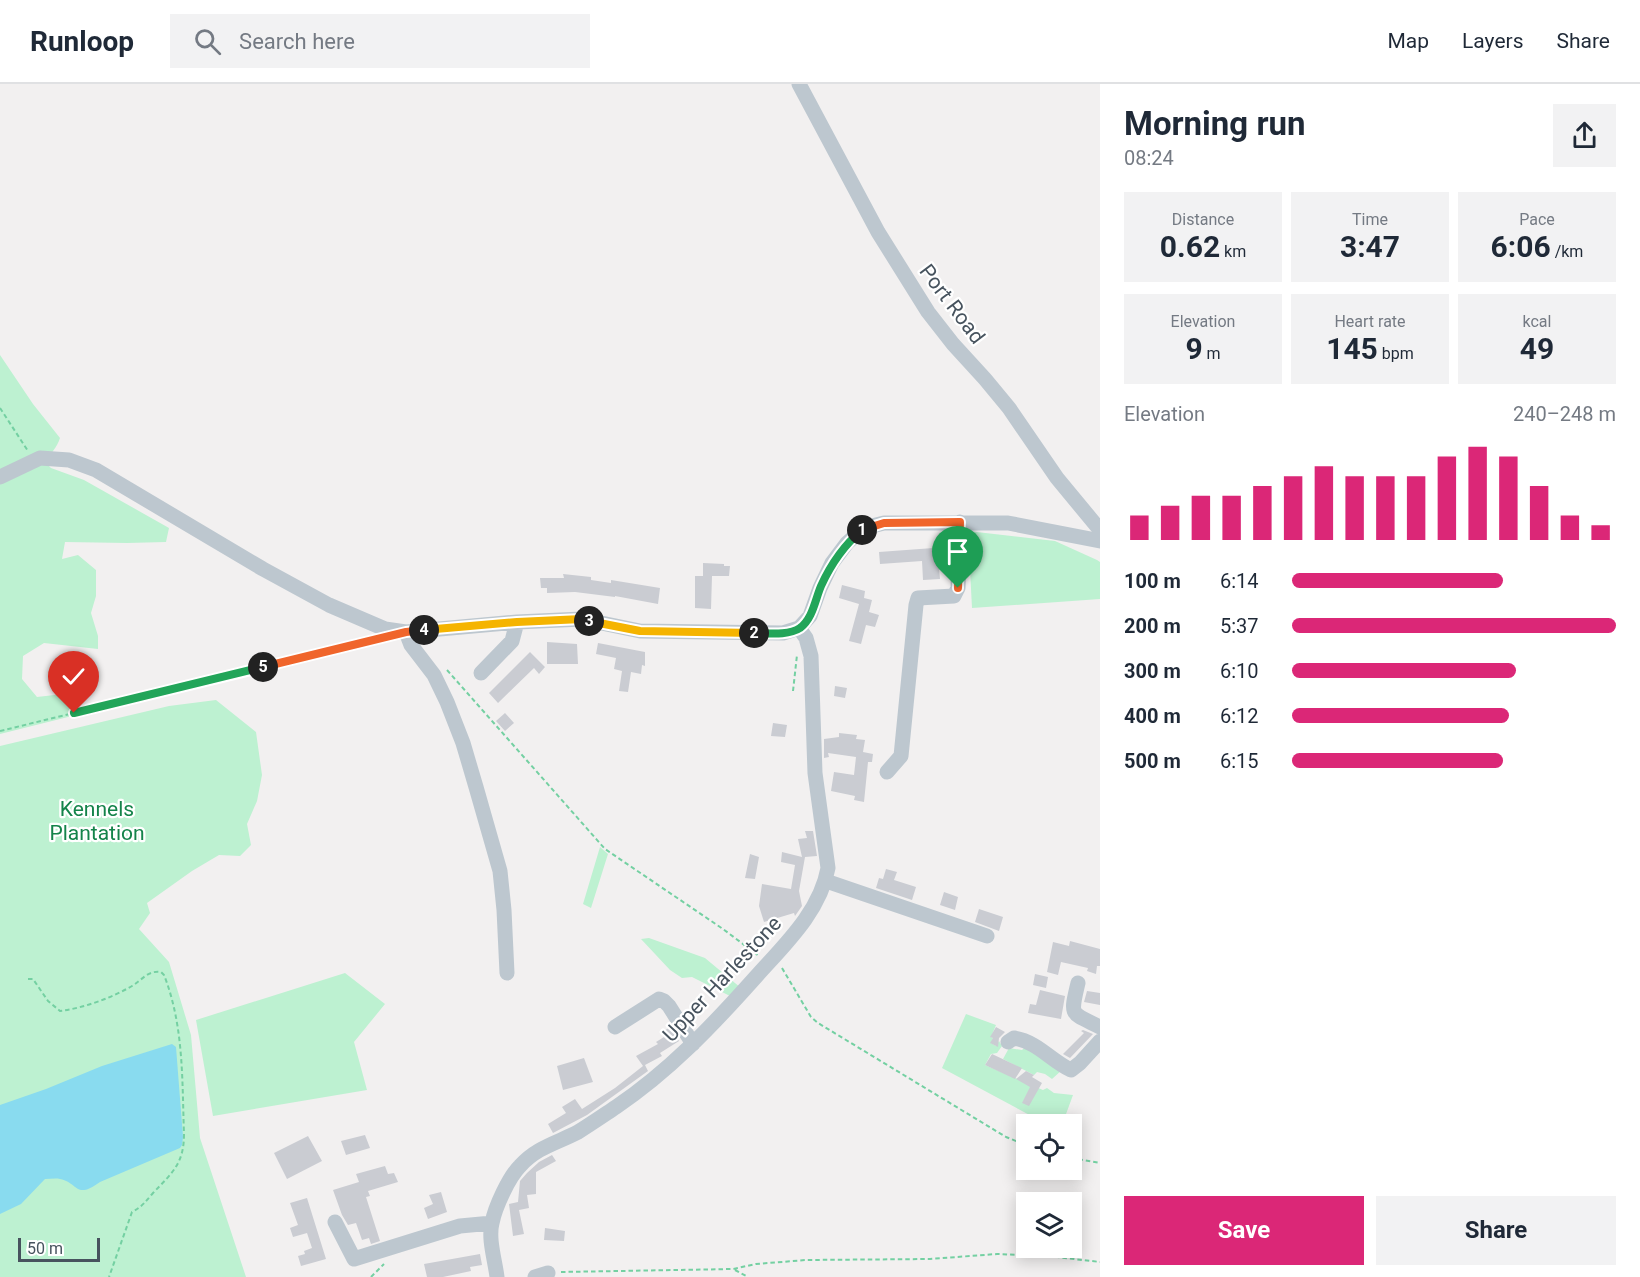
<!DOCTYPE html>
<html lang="en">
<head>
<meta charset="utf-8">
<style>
	:root { --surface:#fff; --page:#f2f2f3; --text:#1f2937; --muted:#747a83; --line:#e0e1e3; --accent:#db2777 }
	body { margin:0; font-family:Roboto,sans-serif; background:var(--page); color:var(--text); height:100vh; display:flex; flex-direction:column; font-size:22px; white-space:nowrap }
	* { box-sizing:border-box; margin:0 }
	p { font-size:20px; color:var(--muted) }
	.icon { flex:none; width:33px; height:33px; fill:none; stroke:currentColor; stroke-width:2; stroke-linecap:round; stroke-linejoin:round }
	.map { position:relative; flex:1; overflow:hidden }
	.side { display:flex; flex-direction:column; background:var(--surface); width:540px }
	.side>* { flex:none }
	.fabs { position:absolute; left:1016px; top:1030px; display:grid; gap:12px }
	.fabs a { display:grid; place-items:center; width:66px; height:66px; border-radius:0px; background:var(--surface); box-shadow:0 3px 15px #0003; font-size:30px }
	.scale { position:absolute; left:18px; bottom:15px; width:82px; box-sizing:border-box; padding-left:6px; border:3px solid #47535e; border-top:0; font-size:16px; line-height:21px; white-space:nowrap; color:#47535e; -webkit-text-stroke:4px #fff; paint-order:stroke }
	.pin { position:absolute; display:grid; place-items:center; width:51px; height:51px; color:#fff; margin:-62px -26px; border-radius:50% 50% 50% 0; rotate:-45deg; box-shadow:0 0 6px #0007 }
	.pin .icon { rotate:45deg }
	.km { position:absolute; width:30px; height:30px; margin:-15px; border-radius:50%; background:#222; color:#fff; font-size:16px; line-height:30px; text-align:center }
	.round { display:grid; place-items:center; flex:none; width:63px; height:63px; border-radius:0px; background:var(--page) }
	.head { display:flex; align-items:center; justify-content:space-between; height:102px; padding:0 24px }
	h1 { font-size:33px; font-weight:700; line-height:45px }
	.figures { display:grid; grid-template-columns:repeat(3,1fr); gap:9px; height:102px; padding:6px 24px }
	.figures div { display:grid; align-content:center; border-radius:0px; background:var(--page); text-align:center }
	.figures b { font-size:30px; font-weight:700 }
	.figures small { font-size:16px; font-weight:400 }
	.figures p { font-size:16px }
	.chart { height:168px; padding:12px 24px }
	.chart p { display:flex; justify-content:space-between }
	.chart svg { width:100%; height:108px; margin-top:6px; stroke:var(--accent); stroke-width:6 }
	.cta { display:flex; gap:12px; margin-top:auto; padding:12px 24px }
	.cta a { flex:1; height:69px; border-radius:0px; background:var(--accent); color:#fff; font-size:24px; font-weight:700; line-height:69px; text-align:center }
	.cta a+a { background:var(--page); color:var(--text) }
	ul { padding:0 24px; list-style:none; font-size:20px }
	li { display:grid; grid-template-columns:96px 72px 1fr; align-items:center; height:45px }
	li i { height:15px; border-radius:8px; background:var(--accent) }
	header { display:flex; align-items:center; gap:36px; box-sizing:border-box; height:84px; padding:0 30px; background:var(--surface); border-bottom:2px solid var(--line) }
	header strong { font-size:28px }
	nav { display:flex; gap:33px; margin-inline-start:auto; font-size:21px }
	.search { width:420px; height:54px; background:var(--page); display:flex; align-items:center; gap:15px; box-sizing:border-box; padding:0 21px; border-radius:0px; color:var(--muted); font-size:22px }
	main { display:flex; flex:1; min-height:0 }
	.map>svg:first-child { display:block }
</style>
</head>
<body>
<header>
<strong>Runloop</strong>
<div class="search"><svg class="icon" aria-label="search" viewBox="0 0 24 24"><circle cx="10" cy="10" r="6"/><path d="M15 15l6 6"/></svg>Search here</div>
<nav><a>Map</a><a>Layers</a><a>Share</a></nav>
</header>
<main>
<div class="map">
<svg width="1100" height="1193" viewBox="0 0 1100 1193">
	<rect width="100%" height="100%" fill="#f2f0f0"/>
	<path fill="#bdf1d1" d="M0,271L33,320L60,354C57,364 50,369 46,379L51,384L84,396L169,444L166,458L127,459L65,458L62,475L78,471L96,486V512L91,529L98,552V565L44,559L23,572L22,595L37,613L63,610L84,629L0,650Z
		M968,447L1055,457L1097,476L1100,478V515L972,524Z
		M216,616L256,648L262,691L257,717L247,740L251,761L240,772L219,771L192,787L147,819L150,829L139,845L169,878L191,951L200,1054L246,1193H0V662L169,622Z
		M600,763L608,770L591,824L583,820Z
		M649,854L705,874L741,904L734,914L692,893L682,894L670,886L641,855Z
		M345,889L385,920L354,958L367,1006L213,1032L196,936Z
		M966,930L996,941L991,953L993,954L991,959L996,962L999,957L1002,962L997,969L991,970L985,981L1043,1006L1047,1004L1054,1009L1073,1011L1062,1041H1048L942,984Z
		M1027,961L1062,986L1052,995L1045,990L1037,988L1034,991L1003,975L1009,964L1022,966Z"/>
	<path fill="#89dbef" d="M172,960L176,963L183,1053L182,1061L180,1064L100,1098C75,1116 79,1099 60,1095C56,1094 50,1095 45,1095L21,1120L0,1130V1021L46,1005L102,982Z"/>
	<path fill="#caccd2" d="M947,463L948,485H939L940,495L923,496L922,477L880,480L879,468Z
		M703,479L724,480V482H730L729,492H712L711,525L695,524V492H703Z
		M563,490L591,493V496L611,499V496L660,504L658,520L615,512V513L575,508L547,509V504H541L540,494H564Z
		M842,501L865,507L864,514L872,516L869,528L879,531L875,543L866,541L861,560L849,557L859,520L839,514Z
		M547,558L577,560L578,580H547Z
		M598,559L645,568V582L642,581L641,590L631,588L628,608L619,607L622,587L614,585L616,574L596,570Z
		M530,568L545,583L539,590L534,584L498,619L489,609Z
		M835,602L847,604L845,614L834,612Z
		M505,629L514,639L505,647L496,637Z
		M773,639L787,641L785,653L771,652Z
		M839,649L857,651L856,655L865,656L863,668L873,670L872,678H868L864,718L854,716L855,712L831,707L834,688L854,691L856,673L828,669L829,673L824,674V655L839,653Z
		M805,747H813L817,772L805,773L799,807L802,822L795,832L794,829L764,838L759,822L762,800L791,805L795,781L781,778L782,768L802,773L798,755L807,754Z
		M750,770L759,773L755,795L745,794Z
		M886,785L897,788L894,796L916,803L912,816L876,804L879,794L883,795Z
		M944,808L958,813L955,826L940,821Z
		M979,825L1003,833L999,847L975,838Z
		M1070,857L1100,865V882H1097L1096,890L1087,887L1088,884L1061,878L1058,891L1047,888L1053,858L1069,862Z
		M1035,890L1048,893L1046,904L1033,901Z
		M1040,906L1065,912L1061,935L1028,929L1030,920L1036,921Z
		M1087,907L1100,909V921L1084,918Z
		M670,943L679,957L660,969L662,972L645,981L648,987L587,1031L553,1049L548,1040L566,1029L562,1023L575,1015L582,1025L615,1004L643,982L636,972L658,960L656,958L664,953L661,949Z
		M996,943L1005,948L999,954L998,963L990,959L993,954L990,953Z
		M1083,946L1093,950L1070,974L1063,970L1084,949L1081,947Z
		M992,970L1022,984L1015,995L985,981Z
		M584,974L593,998L563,1006L557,982Z
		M1026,987L1034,991L1032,993L1042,999L1029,1022L1022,1019L1030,1003L1016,995Z
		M365,1051L370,1064L346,1071L341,1057Z
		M308,1052L322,1077L287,1095L274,1069Z
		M552,1071L556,1077L536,1088V1110L527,1111L529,1124L519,1126L524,1150L513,1152L509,1120L518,1118L520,1097L527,1089L539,1078Z
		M385,1082L388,1090L394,1089L398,1098L368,1107L370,1112L366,1113L380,1157L371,1160L369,1154L362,1156L356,1139L348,1141L342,1131L333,1106L359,1098L356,1090Z
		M441,1108L447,1128L428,1135L424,1124L433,1120L429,1111Z
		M307,1114L326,1175L301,1182L298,1172L305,1170L304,1167L312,1164L307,1149L293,1153L290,1144L298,1141L290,1119Z
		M545,1144L565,1147L564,1157L544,1156Z
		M480,1170L482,1181L470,1183L471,1187L443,1193H427L424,1180Z"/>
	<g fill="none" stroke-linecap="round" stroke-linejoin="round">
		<path stroke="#74d0a2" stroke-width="2" stroke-dasharray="4.5 3" stroke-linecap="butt" d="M0,324L28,367
			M447,586L605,765L723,845L759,872
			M793,607L797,571
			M0,647L377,555
			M782,884L811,933L818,939L1006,1053L1026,1061
			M28,895H33L48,917L60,927C84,924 111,914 132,902C142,896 148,886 161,888L164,891C184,942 182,996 184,1050C184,1080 172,1089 153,1109C146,1117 142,1123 132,1128L109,1193
			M1071,1074L1100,1079
			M735,1186L748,1193
			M561,1188L733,1185L756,1180L806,1176L930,1175L997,1170L1048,1172L1100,1178
			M371,1193L384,1180"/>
		<path stroke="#bdc7cf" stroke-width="15" d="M799,0L878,148L928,228L953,260L985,295L1009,324L1057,394L1100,446
			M0,393L40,374L69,376L96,386L263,485L329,521L385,545L406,548L517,538L582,535L640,547L783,549L799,544L810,532L820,504L832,479L847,459L864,444L884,439H1008L1100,457
			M406,548L411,561L434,591L447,618L463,659L476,703L500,787L504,826L507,889
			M481,589L512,557L517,538
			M887,688L901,672L916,521L918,514L954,512L958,504L960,438
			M826,797L987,852
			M1078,899C1070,933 1070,928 1100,943
			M615,943L659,915L664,917L669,922L693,960
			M1008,958L1014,954C1038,958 1050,976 1071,986L1080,979L1100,957
			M335,1138L354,1175L460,1142L492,1139
			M497,1193C495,1176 488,1155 492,1139C495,1123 509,1093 520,1082C537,1063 557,1059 578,1048C591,1040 604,1031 616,1023C669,987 711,943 753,896C782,863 820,829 828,784L815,689L811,572L806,554L799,544
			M535,1193L548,1189"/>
	</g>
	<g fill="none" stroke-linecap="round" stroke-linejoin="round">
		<defs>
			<path id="split-1" d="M862,446L884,439L960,438L958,504"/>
			<path id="split-2" d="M754,549C767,549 788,552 800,544C813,534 815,516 821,502C831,480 843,462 862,446"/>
			<path id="split-3" d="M589,537L640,547L754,549"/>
			<path id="split-4" d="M424,546L517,538L582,535L589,537"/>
			<path id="split-5" d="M263,583L406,548L424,546"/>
			<path id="split-6" d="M74,629L263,583"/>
		</defs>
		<use href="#split-1" stroke="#fff" stroke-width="12"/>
		<use href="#split-2" stroke="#fff" stroke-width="12"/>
		<use href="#split-3" stroke="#fff" stroke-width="12"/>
		<use href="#split-4" stroke="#fff" stroke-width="12"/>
		<use href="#split-5" stroke="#fff" stroke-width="12"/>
		<use href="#split-6" stroke="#fff" stroke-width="12"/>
		<use href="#split-1" stroke="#f0652b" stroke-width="8"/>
		<use href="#split-2" stroke="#22a559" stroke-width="8"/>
		<use href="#split-3" stroke="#f5b400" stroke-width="8"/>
		<use href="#split-4" stroke="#f5b400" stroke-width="8"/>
		<use href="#split-5" stroke="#f0652b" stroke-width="8"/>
		<use href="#split-6" stroke="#22a559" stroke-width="8"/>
	</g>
	<g text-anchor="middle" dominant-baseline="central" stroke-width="4.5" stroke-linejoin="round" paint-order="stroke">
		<g font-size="21" fill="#47535e" stroke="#fff">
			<text transform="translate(952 220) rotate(53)">Port Road</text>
			<text transform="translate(722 895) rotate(-47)">Upper Harlestone</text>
		</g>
		<g font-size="21" fill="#14834a" stroke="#fff">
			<text x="97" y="725">Kennels<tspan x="97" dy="24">Plantation</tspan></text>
		</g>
	</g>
</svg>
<div class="fabs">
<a><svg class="icon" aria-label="locate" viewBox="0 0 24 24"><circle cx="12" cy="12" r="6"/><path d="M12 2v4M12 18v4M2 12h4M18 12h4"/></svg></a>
<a><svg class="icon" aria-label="layers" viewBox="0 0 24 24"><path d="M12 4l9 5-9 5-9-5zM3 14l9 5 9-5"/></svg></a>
</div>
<div class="scale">50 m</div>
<div class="pin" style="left:958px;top:504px;background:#1e9e55"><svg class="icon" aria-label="arrive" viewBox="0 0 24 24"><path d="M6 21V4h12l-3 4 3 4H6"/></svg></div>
<div class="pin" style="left:74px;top:629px;background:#d93025"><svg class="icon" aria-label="check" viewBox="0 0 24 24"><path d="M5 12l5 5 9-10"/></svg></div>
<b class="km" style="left:862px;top:446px">1</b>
<b class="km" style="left:754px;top:549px">2</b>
<b class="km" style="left:589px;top:537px">3</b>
<b class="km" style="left:424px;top:546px">4</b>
<b class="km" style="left:263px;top:583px">5</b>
</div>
<section class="side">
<div class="head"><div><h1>Morning run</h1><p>08:24</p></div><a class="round"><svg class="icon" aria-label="share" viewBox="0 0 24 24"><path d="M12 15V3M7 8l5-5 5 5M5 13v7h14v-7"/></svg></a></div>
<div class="figures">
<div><p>Distance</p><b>0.62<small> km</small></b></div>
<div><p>Time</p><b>3:47</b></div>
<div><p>Pace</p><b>6:06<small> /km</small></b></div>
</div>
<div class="figures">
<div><p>Elevation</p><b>9<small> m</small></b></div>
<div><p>Heart rate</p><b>145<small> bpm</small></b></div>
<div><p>kcal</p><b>49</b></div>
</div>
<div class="chart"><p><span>Elevation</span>240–248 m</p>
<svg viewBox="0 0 160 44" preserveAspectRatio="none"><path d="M5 44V34M15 44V30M25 44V26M35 44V26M45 44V22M55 44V18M65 44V14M75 44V18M85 44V18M95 44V18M105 44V10M115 44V6M125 44V10M135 44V22M145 44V34M155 44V38"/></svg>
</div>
<ul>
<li><b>100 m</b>6:14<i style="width:65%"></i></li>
<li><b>200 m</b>5:37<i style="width:100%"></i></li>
<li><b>300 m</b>6:10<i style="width:69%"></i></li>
<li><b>400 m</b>6:12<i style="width:67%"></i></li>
<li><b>500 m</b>6:15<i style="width:65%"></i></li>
</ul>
<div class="cta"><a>Save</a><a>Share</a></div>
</section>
</main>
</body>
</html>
